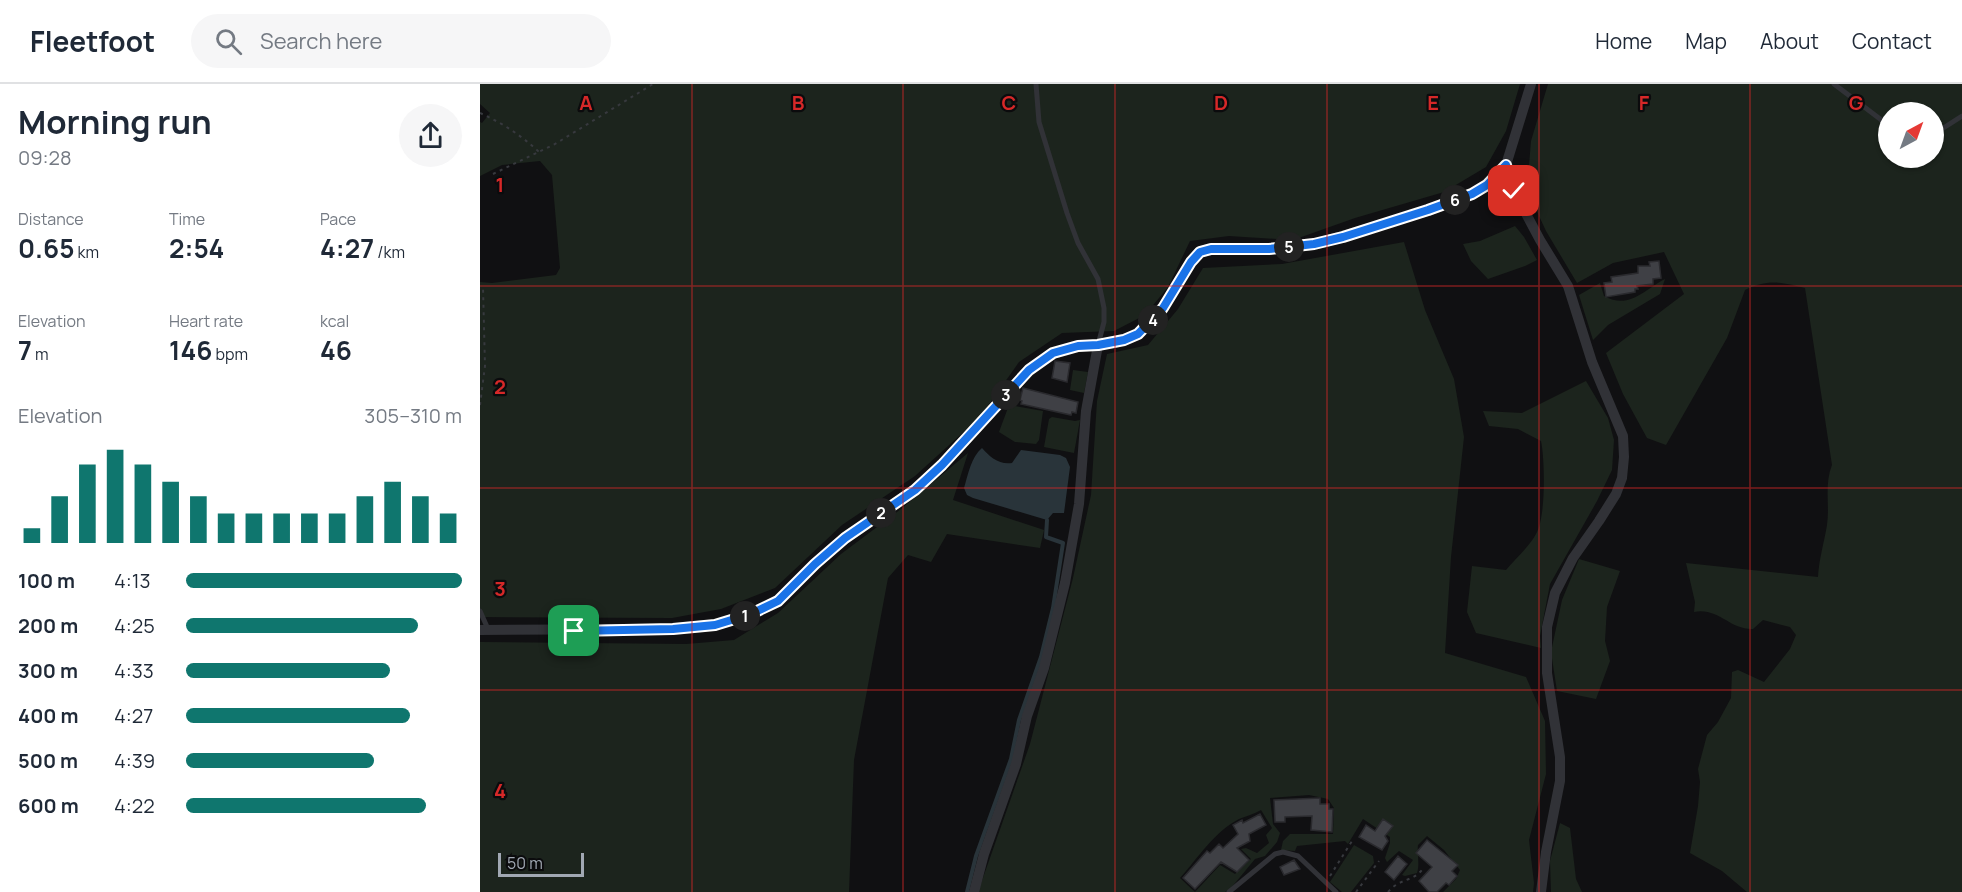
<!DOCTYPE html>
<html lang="en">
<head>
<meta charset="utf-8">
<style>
	:root { --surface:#fff; --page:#f6f6f7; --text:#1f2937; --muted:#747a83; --line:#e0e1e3; --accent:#0f766e }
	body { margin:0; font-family:Manrope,sans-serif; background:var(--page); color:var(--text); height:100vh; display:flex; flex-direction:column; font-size:22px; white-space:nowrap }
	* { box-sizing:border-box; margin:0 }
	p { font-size:20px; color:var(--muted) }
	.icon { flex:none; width:33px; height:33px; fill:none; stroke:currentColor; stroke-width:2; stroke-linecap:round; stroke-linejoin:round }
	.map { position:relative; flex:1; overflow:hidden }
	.sheet { display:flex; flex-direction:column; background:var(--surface); width:480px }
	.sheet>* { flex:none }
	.needle { width:39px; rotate:41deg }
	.controls { position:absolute; left:1398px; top:18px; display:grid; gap:12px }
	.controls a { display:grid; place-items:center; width:66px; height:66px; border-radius:50%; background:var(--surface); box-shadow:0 2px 4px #0004; font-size:30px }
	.scale { position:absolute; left:18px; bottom:15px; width:86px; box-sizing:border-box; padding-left:6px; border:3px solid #a1a8b3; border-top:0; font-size:16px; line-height:21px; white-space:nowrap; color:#a1a8b3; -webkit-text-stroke:4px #0b0b0d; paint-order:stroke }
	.pin { position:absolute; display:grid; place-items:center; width:51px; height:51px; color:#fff; margin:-26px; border-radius:12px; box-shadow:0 3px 9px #0006 }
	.km { position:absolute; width:30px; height:30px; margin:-15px; border-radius:50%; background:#222; color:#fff; font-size:16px; line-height:30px; text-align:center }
	.round { display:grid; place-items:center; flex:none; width:63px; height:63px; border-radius:32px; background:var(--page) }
	.headline { display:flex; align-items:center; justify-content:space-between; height:102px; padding:0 18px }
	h1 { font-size:33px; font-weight:700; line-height:45px }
	.stats { display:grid; grid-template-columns:repeat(3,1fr); gap:9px; height:102px; padding:6px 18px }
	.stats div { display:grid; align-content:center }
	.stats b { font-size:26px; font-weight:700 }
	.stats small { font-size:16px; font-weight:400 }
	.stats p { font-size:16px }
	.chart { height:168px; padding:12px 18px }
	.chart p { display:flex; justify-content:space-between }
	.chart svg { width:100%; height:108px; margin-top:6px; stroke:var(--accent); stroke-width:6 }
	ul { padding:0 18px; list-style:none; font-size:20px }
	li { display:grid; grid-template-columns:96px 72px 1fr; align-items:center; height:45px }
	li i { height:15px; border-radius:8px; background:var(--accent) }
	header { display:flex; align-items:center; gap:36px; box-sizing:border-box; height:84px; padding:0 30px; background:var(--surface); border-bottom:2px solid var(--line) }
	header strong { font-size:28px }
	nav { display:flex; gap:33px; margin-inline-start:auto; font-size:21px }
	.search { width:420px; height:54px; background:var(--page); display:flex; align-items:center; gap:15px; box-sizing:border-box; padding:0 21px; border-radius:33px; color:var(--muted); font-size:22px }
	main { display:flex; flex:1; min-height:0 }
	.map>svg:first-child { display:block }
</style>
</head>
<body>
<header>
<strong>Fleetfoot</strong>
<div class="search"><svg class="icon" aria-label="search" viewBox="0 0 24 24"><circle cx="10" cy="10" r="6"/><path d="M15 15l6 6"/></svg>Search here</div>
<nav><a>Home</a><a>Map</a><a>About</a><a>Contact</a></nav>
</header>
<main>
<section class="sheet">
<div class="headline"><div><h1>Morning run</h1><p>09:28</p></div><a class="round"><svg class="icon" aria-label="share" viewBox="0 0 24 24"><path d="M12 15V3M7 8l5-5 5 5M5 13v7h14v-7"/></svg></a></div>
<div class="stats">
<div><p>Distance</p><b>0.65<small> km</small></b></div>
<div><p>Time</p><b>2:54</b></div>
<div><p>Pace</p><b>4:27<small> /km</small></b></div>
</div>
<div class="stats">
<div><p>Elevation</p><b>7<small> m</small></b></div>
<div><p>Heart rate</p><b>146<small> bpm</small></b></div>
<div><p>kcal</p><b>46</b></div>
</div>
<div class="chart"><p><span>Elevation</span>305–310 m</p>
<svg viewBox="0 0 160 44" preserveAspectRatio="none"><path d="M5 44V38M15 44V25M25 44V12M35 44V6M45 44V12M55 44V19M65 44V25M75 44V32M85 44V32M95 44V32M105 44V32M115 44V32M125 44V25M135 44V19M145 44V25M155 44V32"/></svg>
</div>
<ul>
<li><b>100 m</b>4:13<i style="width:100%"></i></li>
<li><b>200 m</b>4:25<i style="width:84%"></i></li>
<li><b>300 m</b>4:33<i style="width:74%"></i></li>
<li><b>400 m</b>4:27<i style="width:81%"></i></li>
<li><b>500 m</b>4:39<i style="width:68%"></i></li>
<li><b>600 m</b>4:22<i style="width:87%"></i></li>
</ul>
</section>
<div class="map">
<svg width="1482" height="808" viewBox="0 0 1482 808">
	<rect width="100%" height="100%" fill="#101012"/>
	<path fill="#1c241d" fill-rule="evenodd" d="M0,0H1040L1026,47L1006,83L964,108L875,134L813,156L749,152L710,157L688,203L665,231L634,247L582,249L539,278L500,333L435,392L362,441L295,504L241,525L192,534L0,533V198L12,199L76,191L80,184L72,91L60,77L22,81L0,92V38L2,39L10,29L0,20Z
		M1068,0H1482V808H1267L1242,787L1210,769L1218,722L1220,698L1218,685L1227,651L1238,638L1251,614L1252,588L1258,586L1284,598L1310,565L1316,551L1310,543L1283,536L1273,545C1250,546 1238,523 1214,528L1215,518L1206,479L1338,493C1339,475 1344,459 1347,441C1350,421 1344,401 1352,381L1325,204C1300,198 1288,195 1265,206L1247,254L1186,361L1167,354L1143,310L1126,269L1204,210L1184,168L1133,179L1097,199L1066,147L1047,106L1051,57ZM1408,28H1454V74H1408Z
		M1035,142L1044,153L1057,176L1045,182L1008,195L991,177L983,160L1000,157Z
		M924,158L945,226L974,295L984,353L971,473L965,569L1046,593L1065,637L1066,690L1049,756L1054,799L1053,808H963L976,795L980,786L964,766L947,752L938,761C937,771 940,780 937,789L925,792L922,791L933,776L919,767L907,778L905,774L910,759V753L883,735L868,760L865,757L817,762L815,767L801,766L803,757L810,750H853L854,724L848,715L829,711L790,714L793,740L800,749L797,758L785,772L775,775L751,804L745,808H498L550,660L593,494L611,411L617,317L627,270L668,261L698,225L723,184L802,180ZM781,726L792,744L786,751L789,759L777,769L766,764L761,765L771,775L755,790L740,781L715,808L700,794C718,774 735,747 759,735C766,732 774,730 781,726Z
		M1185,195L1180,210L1128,241L1113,256L1099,211L1120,199L1124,212C1149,226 1164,206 1185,195Z
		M593,286L608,288L604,309L590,306Z
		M1106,297L1128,334L1134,356L1132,386L1117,417L1070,500L1060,552L1061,564L996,549L987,528L992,482L1026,486C1035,475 1049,463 1056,450C1066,434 1065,376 1061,357L1038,345L1009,342L1003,327L1042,329Z
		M529,321L563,327L559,356L556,360L535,358L519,348Z
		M572,333L595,337L600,336L594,369L564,363L569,335Z
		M488,369L473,416L564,446L560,464L467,450L451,478L428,471L408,494L374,676L369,808H0V558L206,560L254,556L298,529L361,470L421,425Z
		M1099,475L1140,487L1127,523L1125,557L1130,577L1116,615L1077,607L1071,568L1082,516Z
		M1080,739L1090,744L1096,795L1102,808H1071L1070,777Z
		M874,761L893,772L894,779L871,808H862L850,798Z"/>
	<path fill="#29343a" d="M502,364C510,373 519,381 532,379L541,366L580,371L586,374L590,383L584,429H573L567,436L493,414L487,411L484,404C488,391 491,373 502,364Z"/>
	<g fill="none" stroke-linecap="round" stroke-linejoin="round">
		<path stroke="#29343a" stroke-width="4" d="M487,808L496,772L531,675L539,636L561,573L573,524L583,459L566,453L567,436"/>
	</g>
	<path fill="#3f4045" stroke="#2a2a2e" stroke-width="1.5" d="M1179,177L1181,194L1173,195V200L1157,202L1158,205H1155V208L1126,213L1124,199L1132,198L1131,193L1158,189V182H1170L1169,178Z
		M575,277L590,279L587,298L572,294Z
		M543,304L598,318L596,329L592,328L591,331L541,320L542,317L540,316Z
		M840,714V720H849V725H853L852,748L831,746L832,732L805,733V738H795L794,716Z
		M780,730L786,741L769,750L770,757L757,764L769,776L757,788L741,778L715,805L703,794L727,767L730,769L739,760L743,764L758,750L753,741L762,736L763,739Z
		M903,735L913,742L905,752L908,757L902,766L879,753L886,741L895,747Z
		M947,756L978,781L972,787L977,792L969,801L966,799L957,808H949L939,797L952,783L936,769Z
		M918,772L927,780L914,796L905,788Z
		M814,776L820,785L804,791L800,783Z"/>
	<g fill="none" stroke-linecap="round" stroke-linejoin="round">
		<path stroke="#37393e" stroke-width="2" stroke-dasharray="3 4.5" stroke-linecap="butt" d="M0,29C22,39 41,51 59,68
			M13,90L75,60L173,0
			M0,321L5,282L3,203
			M850,792L872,757
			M876,808L899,777
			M908,808C920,794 932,798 942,786"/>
		<path stroke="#313237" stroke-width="5" d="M556,0L559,38L587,129L598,159L618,195L624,224V238L618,261
			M1354,0L1408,41
			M1454,50L1482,32
			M0,527L8,545
			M749,808L795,770L803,768L818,772L856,808"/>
		<path stroke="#313237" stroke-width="10" d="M1026,81L1034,107L1060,156L1088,202L1112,278L1143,352L1144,373L1142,394L1136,410L1119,437L1093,474L1075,509L1067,543V589L1080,673V697L1066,768L1061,808
			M0,546L193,545L235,541L271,530L298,517L335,480L365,454L435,406L462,381L549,286L573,269L598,262L618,261L644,256L658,250L683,224L711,178L720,168L731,165H789L834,160L948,127L992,110L1007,101L1026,81L1051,0
			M494,808L504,770L536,680L547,632L564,584L585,499L599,420L606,327L618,261"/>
	</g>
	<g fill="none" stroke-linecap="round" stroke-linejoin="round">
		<defs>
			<path id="route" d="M94,547L193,545L235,541L271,530L298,517L335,480L365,454L435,406L462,381L549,286L573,269L598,262L618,261L644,256L658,250L683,224L711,178L720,168L731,165H789L834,160L863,153L948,126L992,110L1007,101L1026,81L1034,107"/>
		</defs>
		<use href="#route" stroke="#fff" stroke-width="12"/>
		<use href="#route" stroke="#1a73e8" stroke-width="8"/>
	</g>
	<path fill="none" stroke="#d62828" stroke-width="1.5" stroke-opacity="0.55" d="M212,0V808M423,0V808M635,0V808M847,0V808M1059,0V808M1270,0V808M0,202H1482M0,404H1482M0,606H1482"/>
	<g font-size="20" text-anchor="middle" font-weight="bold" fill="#d62828" stroke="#0b0b0d" stroke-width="4.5" stroke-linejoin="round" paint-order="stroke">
		<text x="106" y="26">A</text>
		<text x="318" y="26">B</text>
		<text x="529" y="26">C</text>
		<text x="741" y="26">D</text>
		<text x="953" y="26">E</text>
		<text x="1164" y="26">F</text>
		<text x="1376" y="26">G</text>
		<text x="20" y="108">1</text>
		<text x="20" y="310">2</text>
		<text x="20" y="512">3</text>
		<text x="20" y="714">4</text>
	</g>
</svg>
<div class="controls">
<a><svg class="needle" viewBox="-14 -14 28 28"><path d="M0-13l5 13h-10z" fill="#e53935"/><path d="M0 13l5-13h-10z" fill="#747a83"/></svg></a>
</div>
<div class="scale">50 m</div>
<div class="pin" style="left:94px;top:547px;background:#1e9e55"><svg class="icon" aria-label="arrive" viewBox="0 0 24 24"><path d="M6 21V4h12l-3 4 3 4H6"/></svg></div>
<div class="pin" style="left:1034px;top:107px;background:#d93025"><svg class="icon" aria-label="check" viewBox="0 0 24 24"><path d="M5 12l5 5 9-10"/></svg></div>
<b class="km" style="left:265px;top:532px">1</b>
<b class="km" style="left:401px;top:429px">2</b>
<b class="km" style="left:526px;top:311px">3</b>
<b class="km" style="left:673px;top:236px">4</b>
<b class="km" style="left:809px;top:163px">5</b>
<b class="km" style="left:975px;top:116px">6</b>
</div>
</main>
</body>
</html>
